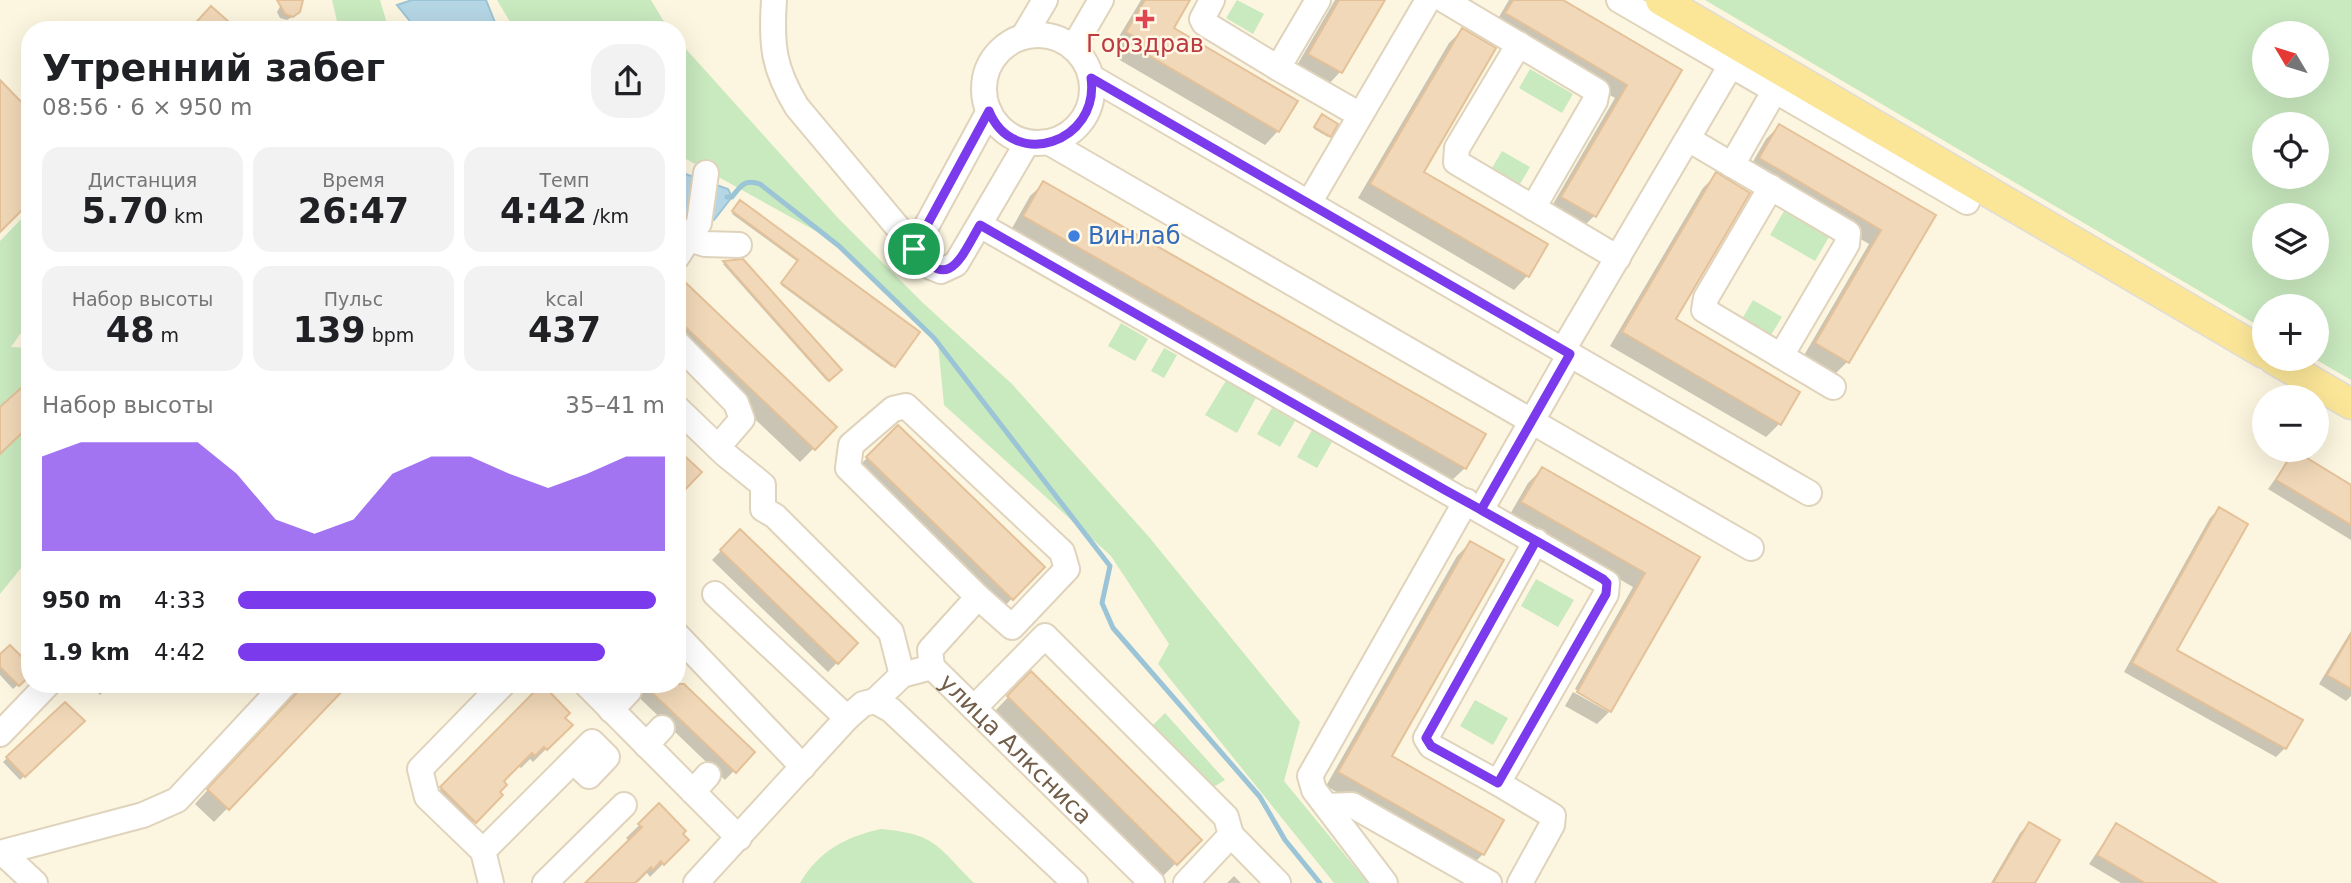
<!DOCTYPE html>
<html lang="ru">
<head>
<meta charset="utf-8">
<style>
	:root { --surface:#fff; --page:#f2f2f2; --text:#202124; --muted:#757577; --accent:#7c3aed }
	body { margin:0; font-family:"DejaVu Sans",sans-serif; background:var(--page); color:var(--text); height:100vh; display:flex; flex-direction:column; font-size:26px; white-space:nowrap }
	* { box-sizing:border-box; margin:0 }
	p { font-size:23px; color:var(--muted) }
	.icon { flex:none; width:38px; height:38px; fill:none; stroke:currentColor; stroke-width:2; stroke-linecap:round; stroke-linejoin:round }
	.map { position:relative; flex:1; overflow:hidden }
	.panel { position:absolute; left:21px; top:21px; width:665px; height:672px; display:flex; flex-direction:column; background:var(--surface); border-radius:28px; box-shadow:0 7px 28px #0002 }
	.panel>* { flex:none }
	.needle { width:46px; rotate:308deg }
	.buttons { position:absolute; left:2252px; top:21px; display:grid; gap:14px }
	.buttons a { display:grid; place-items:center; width:77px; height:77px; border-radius:50%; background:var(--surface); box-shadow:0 7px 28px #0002; font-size:35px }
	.pin { position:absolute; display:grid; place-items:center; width:60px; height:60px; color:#fff; margin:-30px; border:4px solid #fff; border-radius:50%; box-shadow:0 2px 7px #0007 }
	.round { display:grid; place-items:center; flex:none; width:74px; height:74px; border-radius:28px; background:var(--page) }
	.summary { display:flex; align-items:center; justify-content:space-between; height:119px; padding:0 21px }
	h1 { font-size:38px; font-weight:700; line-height:52px }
	.stats { display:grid; grid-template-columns:repeat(3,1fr); gap:10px; height:119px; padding:7px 21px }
	.stats div { display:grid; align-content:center; border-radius:18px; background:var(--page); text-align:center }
	.stats b { font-size:35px; font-weight:700 }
	.stats small { font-size:19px; font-weight:400 }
	.stats p { font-size:19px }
	.chart { height:196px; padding:14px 21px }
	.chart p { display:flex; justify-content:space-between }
	.chart svg { width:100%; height:126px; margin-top:7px; fill:var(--accent); opacity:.7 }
	ul { padding:0 21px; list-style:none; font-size:23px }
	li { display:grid; grid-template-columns:112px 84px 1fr; align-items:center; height:52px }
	li i { height:18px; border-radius:9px; background:var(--accent) }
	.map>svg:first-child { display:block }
</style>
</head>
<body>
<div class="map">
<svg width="2351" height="883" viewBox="0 0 2351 883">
	<rect width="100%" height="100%" fill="#fcf6e0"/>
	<path fill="#c9e9bf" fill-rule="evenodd" d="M332,0H380L389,30H339Z
		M497,0H651L669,30H515Z
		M1237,0L1264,14L1253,34L1226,18Z
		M1705,0H2351V380L2315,359H2317V306H2264V329ZM2264,33H2317V86H2264ZM2264,124H2317V177H2264ZM2264,215H2317V268H2264Z
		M677,39L838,218L923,303L1012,384L1149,537L1300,722L1284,781L1368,883H1334L1158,664L1169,644L1111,556L944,405L938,343L841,245L677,154Z
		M1530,69L1573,94L1562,113L1519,88Z
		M1502,151L1530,167L1520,184L1492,168Z
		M30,210V320L11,347L30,348V557L0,594V241Z
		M1784,211L1829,237L1815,261L1770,235Z
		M1753,300L1782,317L1771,335L1742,319Z
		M1121,323L1148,339L1135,361L1108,346Z
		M1164,348L1177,355L1164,378L1151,371Z
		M1227,379L1257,396L1237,433L1205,415Z
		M1272,408L1295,421L1280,447L1257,434Z
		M1312,430L1332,442L1317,468L1297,457Z
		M1536,579L1574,600L1558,627L1521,606Z
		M1475,700L1508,718L1493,745L1460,726Z
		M1165,713L1225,780L1212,788L1151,727Z
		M881,829C936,834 937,846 974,883H800C819,851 845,837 881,829Z"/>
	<path fill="#b5d6e5" stroke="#9bc4d7" stroke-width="2" d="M412,0H486L498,30H417L397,5Z
		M677,171L728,189L732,197L714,220L677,212Z"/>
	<path fill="#0003" d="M284,0H298L294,16L287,20L280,18L277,12Z
		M1141,0H1188L1172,29L1278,131L1265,145L1118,59L1123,51L1114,45Z
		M1335,0H1383L1340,72L1327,86L1296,67Z
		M1509,0H1559L1680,71L1594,216L1581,229L1549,211L1615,98L1493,27Z
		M1462,30L1422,172L1546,245L1527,276L1514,290L1358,198L1449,43Z
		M1320,118L1329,136L1328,137L1314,129Z
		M1779,126L1933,216L1847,362L1834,375L1803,357L1869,244L1747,172L1766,139Z
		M1716,175L1673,320L1779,424L1766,437L1610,346L1703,188Z
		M1044,183L1465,468L1451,481L1011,230L1030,196Z
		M741,202L917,333L892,367L781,285L798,262L732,214Z
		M743,261L839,370L827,381L723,264Z
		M677,294L835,427L800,462L677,345Z
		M898,427L1042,567L999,612L854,471Z
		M2294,453L2351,487V540L2268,489Z
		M1542,469L1697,558L1610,711L1597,724L1565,706L1573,692L1609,712V708L1575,689L1633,587L1509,516L1528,483Z
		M2219,509L2175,650L2285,748L2276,757L2124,672L2210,518Z
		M740,531L856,643L828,672L712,560Z
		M1470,543L1390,757L1483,854L1470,867L1326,786L1457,556Z
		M2351,631V696L2346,701L2319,684Z
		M0,656L30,674L13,689L0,675Z
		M1031,673L1199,840L1162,877L995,711Z
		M677,680L752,752L725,780L625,684H677Z
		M90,684H111L100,695Z
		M303,684H347L214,822L195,804Z
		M542,687L570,725L533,762L530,759L521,768L517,765L501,781L498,792L501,795L461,835L428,802Z
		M82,721L20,780L3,762L27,738Z
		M659,806L687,840L650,877L647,873L638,882L585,883L630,842L626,838Z
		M2029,824L2033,883H1991L2020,833Z
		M2116,825L2213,883H2121L2089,864Z
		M1234,876L1241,883H1227Z"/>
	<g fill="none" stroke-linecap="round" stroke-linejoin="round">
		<path stroke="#9bc4d7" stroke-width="5" d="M727,197H732C741,185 745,179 760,184L839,246L934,338L1110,566L1102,603L1113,628L1260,797L1285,840L1320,883"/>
	</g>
	<path fill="#f1d8b8" stroke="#e4c198" stroke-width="2" d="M277,0H303L300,12L293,17L285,14Z
		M1145,0H1190L1174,28L1298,101L1279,132L1131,45L1135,37L1126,32Z
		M1339,0H1385L1342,73L1308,54Z
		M1513,0H1563L1682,70L1596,217L1561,197L1627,85L1505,13Z
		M211,6L238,30H189Z
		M1462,28L1496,48L1424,172L1548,244L1529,277L1370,184Z
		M0,80L30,111V202L0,232Z
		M1322,114L1338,124L1331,137L1314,127Z
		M1779,124L1936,215L1849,363L1815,343L1881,230L1759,158Z
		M1716,172L1750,193L1676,319L1800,392L1781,425L1622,332Z
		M1043,181L1486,434L1466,469L1023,216Z
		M740,200L920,332L895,367L781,283L798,260L732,211Z
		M743,259L842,370L829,381L723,261Z
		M686,283L837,427L815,450L677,319V292Z
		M30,380V425L0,454V407Z
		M898,425L1045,567L1013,600L866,457Z
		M677,449L702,472L677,498Z
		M2294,450L2351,485V525L2276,480Z
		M1542,467L1700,557L1611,712L1577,692L1645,573L1521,502Z
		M2219,507L2248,524L2177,650L2303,720L2286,749L2132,663Z
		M740,529L858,643L838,664L720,550Z
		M1470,541L1504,560L1392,756L1504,820L1484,855L1338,772Z
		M2351,634V689L2327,675Z
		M10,645L30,665V676L19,686L0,667V654Z
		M1031,671L1202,840L1177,865L1007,696Z
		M300,684H349L229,810L207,789L296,694Z
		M542,684L570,713L565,718L573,725L547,750L544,747L535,756L532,753L504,781L507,785L500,792L503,795L476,823L440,787Z
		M643,684H684L755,752L736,773Z
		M65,702L85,721L25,777L6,757Z
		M659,803L686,831L683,834L689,840L664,865L661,861L653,870L651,867L635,883H585L642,827L638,824Z
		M2029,822L2060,840L2035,883H1993Z
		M2116,823L2217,883H2145L2097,855Z"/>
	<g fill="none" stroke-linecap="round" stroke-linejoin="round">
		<defs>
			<g id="minor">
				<path d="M774,0C771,44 773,68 797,107L931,267L941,271L956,264L1027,143"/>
				<path d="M1212,0L1202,19L1204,23L1278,68"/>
				<path d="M1318,0L1278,68L1360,115"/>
				<path d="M1444,0L1597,91L1595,101L1533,208"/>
				<path d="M1619,0L1967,202"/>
				<circle cx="1038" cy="89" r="54"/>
				<path d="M1023,37L1045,0"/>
				<path d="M1519,44L1457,148L1456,162L1618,258"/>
				<path d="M1073,48L1101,0"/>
				<path d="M1091,77L1809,493"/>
				<path d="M1688,139L1848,233L1847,244L1781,356"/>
				<path d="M1050,143L1751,548"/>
				<path d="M1732,165L1775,90"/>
				<path d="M1771,187L1706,298L1704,310L1833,387"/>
				<path d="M1309,203L1428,0"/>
				<path d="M980,225L1607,583L1606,594L1498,783L1553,816L1552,825L1520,883"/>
				<path d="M689,239L705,244L739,245"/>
				<path d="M914,249L989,111"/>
				<path d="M677,257L699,223L706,173"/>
				<path d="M677,343L736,403L742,419L718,447"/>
				<path d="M1563,350L1731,65"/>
				<path d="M677,408L726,455L763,485V509L775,516L891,632L902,675"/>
				<path d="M1481,510L1570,354"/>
				<path d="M715,594L847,718"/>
				<path d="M677,635L803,767"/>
				<path d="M932,667L930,650L978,597L848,468L851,445L893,409L906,406L1062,552L1067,569L1012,627L978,597"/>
				<path d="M586,684L739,838"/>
				<path d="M875,701L891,710L1075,883"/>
				<path d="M974,708L1045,636L1226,817L1231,835L1186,883"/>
				<path d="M611,710L629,691"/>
				<path d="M0,734L48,684"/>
				<path d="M646,745L662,728"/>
				<path d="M1498,783L1431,746L1426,738L1536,541"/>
				<path d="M693,792L708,775"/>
				<path d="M1327,806L1352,805L1489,883"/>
				<path d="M1231,835L1278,883"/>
				<path d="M483,851L592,742L607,757L589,776L573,761"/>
				<path d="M0,853L143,815L177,800L285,684"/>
				<path d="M3,853L35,883"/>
				<path d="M491,883L483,851L427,797L420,769L503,684"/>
				<path d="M545,883L624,805"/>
				<path id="s1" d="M696,883L847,718L863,704L875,701L902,675L932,667L1152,883"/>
				<path d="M1385,883L1314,790L1310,776L1466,501"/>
			</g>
			<path id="major" d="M1661,0L2264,353
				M2274,359L2351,404"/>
		</defs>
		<use href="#minor" stroke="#e0d3bc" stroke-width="28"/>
		<use href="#major" stroke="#e0dcd7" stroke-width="33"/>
		<use href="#minor" stroke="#fff" stroke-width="24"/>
		<use href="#major" stroke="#fbe698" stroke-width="30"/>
	</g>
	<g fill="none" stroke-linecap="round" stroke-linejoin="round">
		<defs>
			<path id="route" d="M914,249C949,293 960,259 980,225L1445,490C1498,519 1551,549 1603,579L1607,583L1606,594L1498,783L1431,746L1426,738L1536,541L1481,510L1570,354L1091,78C1100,143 1013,171 989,111L914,249"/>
		</defs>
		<use href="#route" stroke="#fff" stroke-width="14"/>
		<use href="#route" stroke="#7c3aed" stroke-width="9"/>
	</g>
	<path fill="#e0444e" stroke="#fff9e6" stroke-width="2.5" d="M1141.5 8.5h7v7h7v7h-7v7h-7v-7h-7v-7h7z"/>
	<circle fill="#3f7fe0" stroke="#fff9e6" stroke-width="2.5" cx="1074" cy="236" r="7"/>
	<g text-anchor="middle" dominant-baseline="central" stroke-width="5" stroke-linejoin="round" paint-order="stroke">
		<g font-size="24" fill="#be3a42" stroke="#fff9e6">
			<text x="1145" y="44">Горздрав</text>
		</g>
		<g font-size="24" fill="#366cbe" stroke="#fff9e6" text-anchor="start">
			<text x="1088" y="236">Винлаб</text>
		</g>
		<g font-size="24" fill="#725e48" stroke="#fff9e6">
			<text stroke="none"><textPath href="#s1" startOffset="443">улица Алксниса</textPath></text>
		</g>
	</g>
</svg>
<div class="buttons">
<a><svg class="needle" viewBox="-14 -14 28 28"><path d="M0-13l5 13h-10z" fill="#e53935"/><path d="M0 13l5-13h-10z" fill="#757577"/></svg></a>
<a><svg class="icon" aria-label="locate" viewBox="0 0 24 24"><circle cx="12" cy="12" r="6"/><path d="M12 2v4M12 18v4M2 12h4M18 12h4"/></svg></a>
<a><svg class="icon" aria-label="layers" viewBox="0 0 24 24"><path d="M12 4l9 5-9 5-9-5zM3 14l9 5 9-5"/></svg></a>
<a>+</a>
<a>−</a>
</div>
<div class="pin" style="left:914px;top:249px;background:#1e9e55"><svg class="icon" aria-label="arrive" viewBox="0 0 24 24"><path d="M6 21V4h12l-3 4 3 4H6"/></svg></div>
<section class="panel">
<div class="summary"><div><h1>Утренний забег</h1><p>08:56 · 6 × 950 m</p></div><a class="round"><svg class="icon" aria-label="share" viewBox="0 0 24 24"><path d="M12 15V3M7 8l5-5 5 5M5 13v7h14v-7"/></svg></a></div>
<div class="stats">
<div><p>Дистанция</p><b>5.70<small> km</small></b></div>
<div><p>Время</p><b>26:47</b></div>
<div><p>Темп</p><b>4:42<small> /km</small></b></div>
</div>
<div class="stats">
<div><p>Набор высоты</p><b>48<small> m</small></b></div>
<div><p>Пульс</p><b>139<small> bpm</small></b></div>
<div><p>kcal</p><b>437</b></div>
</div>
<div class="chart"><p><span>Набор высоты</span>35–41 m</p>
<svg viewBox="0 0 160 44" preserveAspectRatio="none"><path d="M0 44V11L10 6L20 6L30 6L40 6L50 17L60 33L70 38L80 33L90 17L100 11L110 11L120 17L130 22L140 17L150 11L160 11V44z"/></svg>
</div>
<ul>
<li><b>950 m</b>4:33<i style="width:98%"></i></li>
<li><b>1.9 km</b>4:42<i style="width:86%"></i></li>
</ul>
</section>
</div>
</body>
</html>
